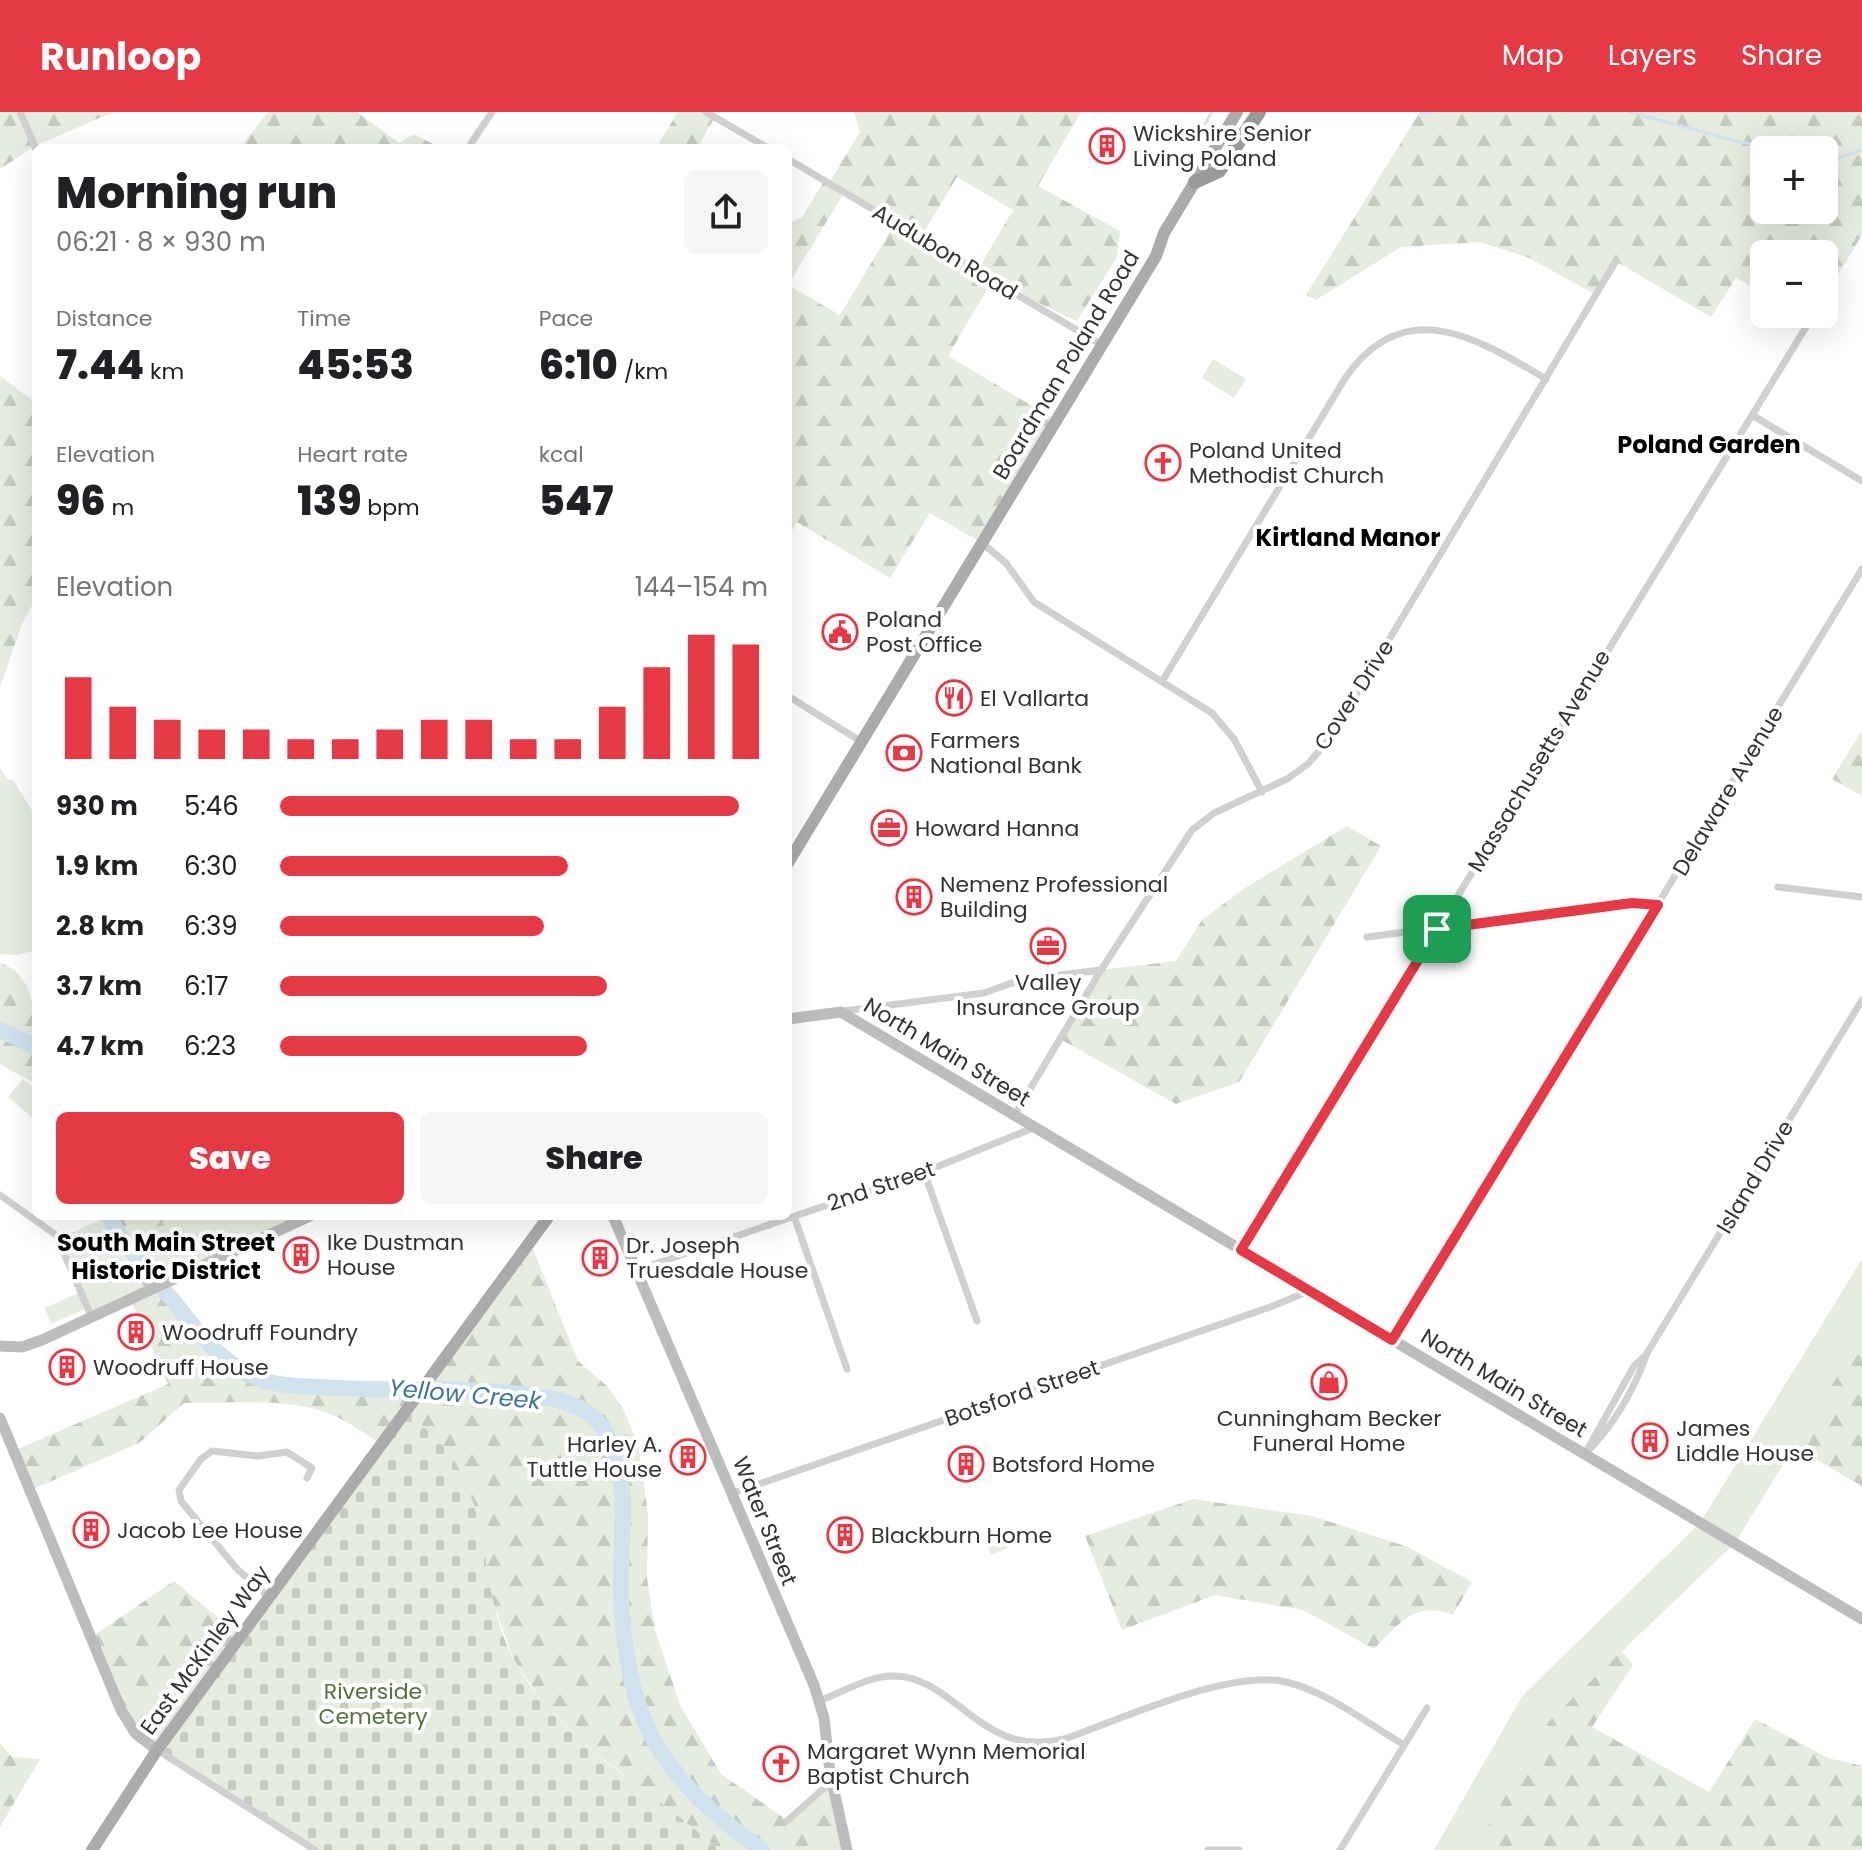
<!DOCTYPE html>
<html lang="en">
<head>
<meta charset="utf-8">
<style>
	:root { --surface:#fff; --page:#f6f6f6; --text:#202124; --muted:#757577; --accent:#e63946 }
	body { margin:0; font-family:Poppins,sans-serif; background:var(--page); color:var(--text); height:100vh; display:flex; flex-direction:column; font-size:30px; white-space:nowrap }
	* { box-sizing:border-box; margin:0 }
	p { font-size:26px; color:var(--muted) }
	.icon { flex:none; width:44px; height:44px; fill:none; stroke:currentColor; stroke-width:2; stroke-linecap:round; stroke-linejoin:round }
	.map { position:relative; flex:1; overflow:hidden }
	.details { position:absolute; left:32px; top:32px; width:760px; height:1076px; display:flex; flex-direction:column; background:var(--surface); border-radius:12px; box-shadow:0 8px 32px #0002 }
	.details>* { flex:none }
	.tools { position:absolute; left:1750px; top:24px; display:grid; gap:16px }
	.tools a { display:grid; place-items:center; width:88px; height:88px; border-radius:12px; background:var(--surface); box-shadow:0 8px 32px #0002; font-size:40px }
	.pin { position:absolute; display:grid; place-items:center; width:68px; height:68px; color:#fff; margin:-34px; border-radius:16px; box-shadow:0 4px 12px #0006 }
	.round { display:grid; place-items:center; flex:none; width:84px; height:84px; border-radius:12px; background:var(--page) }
	.summary { display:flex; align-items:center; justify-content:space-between; height:136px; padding:0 24px }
	h1 { font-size:44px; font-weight:800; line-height:60px }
	.metrics { display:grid; grid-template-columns:repeat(3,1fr); gap:12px; height:136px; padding:8px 24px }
	.metrics div { display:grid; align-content:center }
	.metrics b { font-size:40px; font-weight:800 }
	.metrics small { font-size:22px; font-weight:400 }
	.metrics p { font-size:22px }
	.chart { height:224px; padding:16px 24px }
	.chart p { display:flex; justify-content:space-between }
	.chart svg { width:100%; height:144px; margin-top:8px; stroke:var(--accent); stroke-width:6 }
	.action { display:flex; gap:16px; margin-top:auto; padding:16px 24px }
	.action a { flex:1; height:92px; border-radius:12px; background:var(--accent); color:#fff; font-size:32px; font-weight:800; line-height:92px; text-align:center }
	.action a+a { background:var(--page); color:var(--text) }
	ul { padding:0 24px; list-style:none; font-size:26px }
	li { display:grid; grid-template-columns:128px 96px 1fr; align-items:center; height:60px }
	li i { height:20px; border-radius:10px; background:var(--accent) }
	header { display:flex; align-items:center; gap:48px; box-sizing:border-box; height:112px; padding:0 40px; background:var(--accent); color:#fff }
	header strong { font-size:38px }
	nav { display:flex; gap:44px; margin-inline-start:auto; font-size:28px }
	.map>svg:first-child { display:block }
</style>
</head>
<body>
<header>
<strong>Runloop</strong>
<nav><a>Map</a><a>Layers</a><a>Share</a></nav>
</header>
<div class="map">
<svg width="1862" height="1738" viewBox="0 0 1862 1738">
	<defs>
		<pattern id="forest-firs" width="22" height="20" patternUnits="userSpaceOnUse" patternTransform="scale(2)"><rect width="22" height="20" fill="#e6ecdf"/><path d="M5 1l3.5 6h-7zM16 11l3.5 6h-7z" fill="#c6cbc0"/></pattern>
		<pattern id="cemetery-stones" width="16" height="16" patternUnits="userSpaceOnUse" patternTransform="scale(2)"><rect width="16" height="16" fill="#e6ecdf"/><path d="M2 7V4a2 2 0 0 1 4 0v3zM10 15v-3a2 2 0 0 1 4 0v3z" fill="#c6cbc0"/></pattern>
	</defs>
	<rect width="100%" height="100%" fill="#fff"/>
	<path fill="#e6ecdf" d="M1213,247L1246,267L1234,286L1202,266Z
		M0,656L8,668H13L36,705V838L17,843L0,842Z
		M23,967L36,978V1009L8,985Z
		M161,1104H310L161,1175L127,1133L165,1116Z
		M102,1107C115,1134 133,1155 148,1181L92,1206L87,1196L51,1212L45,1196L81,1180L58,1127Z
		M1862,1147V1224L1735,1431L1549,1609L1474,1738H1434L1523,1583L1700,1411Z
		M1016,1417L1022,1430L991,1443L986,1429Z"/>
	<path fill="url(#forest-firs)" fill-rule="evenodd" d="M0,0H113L35,34L0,57Z
		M268,0H357L399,31L414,22L441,36H240Z
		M678,0H706L715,5L697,36H656Z
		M854,0H1081L1038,74L1120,119L1117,145L1077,209L992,169L948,244L1056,308L982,431L930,401L890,466L797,410L788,425V112L802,105L824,69L829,71L860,20ZM957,65L1013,98L977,159L921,125ZM844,81L895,111L840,203L788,173Z
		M1420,0H1862V123L1824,186V142H1764V182L1736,166L1711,205L1617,150L1596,183L1529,146L1480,130L1401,135L1316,188L1306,183ZM1764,38H1824V98H1764Z
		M0,264L36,291V486L22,512L0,575Z
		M1862,618V684L1832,667Z
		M1347,714L1381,734L1239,970L1176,992L1060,927L1101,858L1176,849L1202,808L1245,776Z
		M0,851C45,865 36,935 36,972L0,952Z
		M101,1104H161L165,1116L127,1134L202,1225L227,1249L249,1262L268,1270L292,1273L420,1279L530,1130L578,1249L607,1274L622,1295L638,1331L648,1402L647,1466L655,1518L680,1593L721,1662L790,1710L832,1669L847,1738H719L577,1626L542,1589L514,1548L492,1488L481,1422C439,1384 388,1330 337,1305C293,1284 232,1292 184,1291L139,1331L29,1379L13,1339L168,1272L131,1189L147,1180C132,1153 115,1134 101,1104Z
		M1862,1224V1374L1794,1335Z
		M1193,1387L1312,1404L1408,1435L1472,1470L1453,1503C1414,1488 1400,1512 1374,1537L1303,1498L1215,1483L1122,1518L1085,1424Z
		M174,1469L240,1524L157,1638L136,1622L90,1526Z
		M1622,1539L1633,1553L1592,1615L1709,1680L1755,1607L1828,1646L1862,1654V1738H1474L1549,1609Z
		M0,1631L12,1645L40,1647L0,1715Z"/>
	<path fill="url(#cemetery-stones)" d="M406,1298C420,1312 437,1326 449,1341C494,1402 478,1485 515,1549C562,1634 650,1675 719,1738H315L157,1638Z"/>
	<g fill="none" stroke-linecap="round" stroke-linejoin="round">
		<path stroke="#cfe2ee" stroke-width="3" d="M1630,0L1740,30L1785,38
			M1421,1L1433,0
			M1198,24L1212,0
			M1824,51L1862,38"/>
		<path stroke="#cfe2ee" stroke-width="16" d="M0,918L36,935
			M109,1104C124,1136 149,1160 171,1186C194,1215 215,1244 248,1262C270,1274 295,1274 319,1275C385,1280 453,1274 519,1282C543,1285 575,1288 593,1305C638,1345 618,1431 621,1485C623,1528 630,1582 650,1621C676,1671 717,1706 762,1738"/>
		<path stroke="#d0d0d0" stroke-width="7" d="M20,0L36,37
			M706,0L768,36
			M468,36L492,0
			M788,47L1102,233
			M1752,303L1862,369
			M982,431L1006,451L1034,490L1212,601L1234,627L1262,680
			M1163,568L1344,268C1403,180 1477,226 1546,267
			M788,584L862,630
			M1778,775L1862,785
			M1367,825L1632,791L1658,793
			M843,899L984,881L1020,868L1101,858
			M1014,1004L1101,858L1192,718L1214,701L1287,667L1308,652L1330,626L1616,149
			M924,1060L977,1209
			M0,1083L56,1123L92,1206
			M794,1104L847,1257
			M1241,1138L1814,202
			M637,1158L924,1060L1033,1016
			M1392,1228L1862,457
			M1586,1340L1634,1254L1646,1243
			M1585,1342C1612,1316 1635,1277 1647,1241L1862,888
			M733,1381L1273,1194L1309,1179
			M269,1485L237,1457L181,1389L179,1378L201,1347L212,1339L258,1344L287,1340L312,1356L307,1366
			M819,1589C843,1580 870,1563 895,1564C955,1565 983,1648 1064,1627C1120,1608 1231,1556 1286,1570C1328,1580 1367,1611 1404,1633
			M157,1638L315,1738
			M787,1709L832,1669
			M1208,1738H1239
			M1340,1738L1427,1596"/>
		<path stroke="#bdbdbd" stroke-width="11" d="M788,907L841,900L1862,1507
			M613,1104L814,1573L824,1606L830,1660L847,1738
			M0,1234L22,1235L42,1228L310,1104
			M0,1306L121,1598L136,1622L157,1638"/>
		<path stroke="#ababab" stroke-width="12" d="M788,751L1156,144L1164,121L1237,0
			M92,1738L157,1638L549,1104"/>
		<path stroke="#9a9a9a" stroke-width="14" d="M1195,70L1219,59L1259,0"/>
	</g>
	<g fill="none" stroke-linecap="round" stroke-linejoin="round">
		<defs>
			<path id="route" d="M1632,791L1658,793L1392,1228L1241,1138L1437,817Z"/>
		</defs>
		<use href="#route" stroke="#fff" stroke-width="16"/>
		<use href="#route" stroke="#e63946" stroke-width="10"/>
	</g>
	<defs>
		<symbol id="building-ring" viewBox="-11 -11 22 22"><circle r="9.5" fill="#fff" stroke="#e63946" stroke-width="1.5"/><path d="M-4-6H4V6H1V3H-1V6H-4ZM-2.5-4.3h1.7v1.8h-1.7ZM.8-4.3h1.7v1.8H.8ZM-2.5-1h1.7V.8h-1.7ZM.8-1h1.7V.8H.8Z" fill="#e63946"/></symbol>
		<symbol id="church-ring" viewBox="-11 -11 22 22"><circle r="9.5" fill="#fff" stroke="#e63946" stroke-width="1.5"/><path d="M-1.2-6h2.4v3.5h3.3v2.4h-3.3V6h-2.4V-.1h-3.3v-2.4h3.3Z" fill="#e63946"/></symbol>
		<symbol id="civic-ring" viewBox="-11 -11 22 22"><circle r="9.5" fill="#fff" stroke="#e63946" stroke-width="1.5"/><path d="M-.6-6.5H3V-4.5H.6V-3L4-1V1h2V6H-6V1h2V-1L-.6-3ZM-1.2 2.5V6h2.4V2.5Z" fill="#e63946"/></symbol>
		<symbol id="restaurant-ring" viewBox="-11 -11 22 22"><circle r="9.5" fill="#fff" stroke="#e63946" stroke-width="1.5"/><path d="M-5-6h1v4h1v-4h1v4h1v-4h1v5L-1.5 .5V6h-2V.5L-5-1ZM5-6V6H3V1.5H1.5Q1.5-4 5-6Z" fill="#e63946"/></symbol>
		<symbol id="bank-ring" viewBox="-11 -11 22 22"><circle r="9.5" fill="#fff" stroke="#e63946" stroke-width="1.5"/><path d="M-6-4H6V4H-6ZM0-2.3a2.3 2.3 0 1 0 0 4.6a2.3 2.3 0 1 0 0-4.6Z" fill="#e63946"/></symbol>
		<symbol id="office-ring" viewBox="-11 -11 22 22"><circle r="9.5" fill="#fff" stroke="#e63946" stroke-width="1.5"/><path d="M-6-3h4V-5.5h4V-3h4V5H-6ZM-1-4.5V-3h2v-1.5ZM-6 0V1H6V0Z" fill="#e63946"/></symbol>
		<symbol id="shop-ring" viewBox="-11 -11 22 22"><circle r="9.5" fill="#fff" stroke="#e63946" stroke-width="1.5"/><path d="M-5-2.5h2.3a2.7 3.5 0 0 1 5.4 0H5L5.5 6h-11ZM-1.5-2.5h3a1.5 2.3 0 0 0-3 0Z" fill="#e63946"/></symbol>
	</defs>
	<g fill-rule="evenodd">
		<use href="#building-ring" x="1087" y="14" width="40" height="40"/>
		<use href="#church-ring" x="1143" y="331" width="40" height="40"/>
		<use href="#civic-ring" x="820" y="500" width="40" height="40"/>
		<use href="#restaurant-ring" x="934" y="566" width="40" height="40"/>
		<use href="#bank-ring" x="884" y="621" width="40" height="40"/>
		<use href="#office-ring" x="869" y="696" width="40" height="40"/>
		<use href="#building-ring" x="894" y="765" width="40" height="40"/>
		<use href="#office-ring" x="1028" y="814" width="40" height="40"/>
		<use href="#building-ring" x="281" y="1123" width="40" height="40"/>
		<use href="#building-ring" x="580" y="1126" width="40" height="40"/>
		<use href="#building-ring" x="116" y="1200" width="40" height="40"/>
		<use href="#building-ring" x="47" y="1235" width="40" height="40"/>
		<use href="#shop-ring" x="1309" y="1250" width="40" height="40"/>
		<use href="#building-ring" x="1630" y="1309" width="40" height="40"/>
		<use href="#building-ring" x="668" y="1325" width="40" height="40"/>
		<use href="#building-ring" x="946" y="1332" width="40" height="40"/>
		<use href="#building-ring" x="71" y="1398" width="40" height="40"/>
		<use href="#building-ring" x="825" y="1403" width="40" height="40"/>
		<use href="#church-ring" x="761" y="1632" width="40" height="40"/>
	</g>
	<g text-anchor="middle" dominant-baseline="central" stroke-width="8" stroke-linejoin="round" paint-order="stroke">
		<g font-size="22" fill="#333" stroke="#fff" text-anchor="start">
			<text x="1133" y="21">Wickshire Senior<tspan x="1133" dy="25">Living Poland</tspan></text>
			<text x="1189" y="338">Poland United<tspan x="1189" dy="25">Methodist Church</tspan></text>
			<text x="866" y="507">Poland<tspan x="866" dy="25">Post Office</tspan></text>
			<text x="980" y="586">El Vallarta</text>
			<text x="930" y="628">Farmers<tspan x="930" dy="25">National Bank</tspan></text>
			<text x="915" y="716">Howard Hanna</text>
			<text x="940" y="772">Nemenz Professional<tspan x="940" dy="25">Building</tspan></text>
			<text x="1048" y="870" text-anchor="middle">Valley<tspan x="1048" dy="25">Insurance Group</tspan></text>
			<text x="327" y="1130">Ike Dustman<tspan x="327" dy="25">House</tspan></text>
			<text x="626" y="1133">Dr. Joseph<tspan x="626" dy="25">Truesdale House</tspan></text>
			<text x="162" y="1220">Woodruff Foundry</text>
			<text x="93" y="1255">Woodruff House</text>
			<text x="1329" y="1306" text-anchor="middle">Cunningham Becker<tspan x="1329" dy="25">Funeral Home</tspan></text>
			<text x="1676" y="1316">James<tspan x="1676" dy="25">Liddle House</tspan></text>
			<text x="662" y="1332" text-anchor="end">Harley A.<tspan x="662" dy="25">Tuttle House</tspan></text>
			<text x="992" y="1352">Botsford Home</text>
			<text x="117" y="1418">Jacob Lee House</text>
			<text x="871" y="1423">Blackburn Home</text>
			<text x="807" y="1639">Margaret Wynn Memorial<tspan x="807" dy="25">Baptist Church</tspan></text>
		</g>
		<g font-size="22" fill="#333" stroke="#fff">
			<text transform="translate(945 140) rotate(31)">Audubon Road</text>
			<text transform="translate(1066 253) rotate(-59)">Boardman Poland Road</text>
			<text transform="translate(1354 583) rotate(-57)">Cover Drive</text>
			<text transform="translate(1539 649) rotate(-59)">Massachusetts Avenue</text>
			<text transform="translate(1728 679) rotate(-59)">Delaware Avenue</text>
			<text transform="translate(947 940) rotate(31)">North Main Street</text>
			<text transform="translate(1755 1065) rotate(-59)">Island Drive</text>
			<text transform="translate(881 1074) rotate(-19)">2nd Street</text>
			<text transform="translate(1504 1271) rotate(31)">North Main Street</text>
			<text transform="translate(1022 1281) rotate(-19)">Botsford Street</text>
			<text transform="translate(765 1409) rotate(68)">Water Street</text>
			<text transform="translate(205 1538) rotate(-54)">East McKinley Way</text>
		</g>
		<g font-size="22" fill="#56703f" stroke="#fff">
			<text x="373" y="1579">Riverside<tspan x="373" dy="25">Cemetery</tspan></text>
		</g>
		<g font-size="24" font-weight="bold" fill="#000" stroke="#fff">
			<text x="1709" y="332">Poland Garden</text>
			<text x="1348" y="425">Kirtland Manor</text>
			<text x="166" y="1130">South Main Street<tspan x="166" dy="28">Historic District</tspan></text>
		</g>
		<g font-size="24" font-style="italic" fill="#3f7597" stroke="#fff">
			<text transform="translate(465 1282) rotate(5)">Yellow Creek</text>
		</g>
	</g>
</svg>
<div class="tools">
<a>+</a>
<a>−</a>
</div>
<div class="pin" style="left:1437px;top:817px;background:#1e9e55"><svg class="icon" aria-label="arrive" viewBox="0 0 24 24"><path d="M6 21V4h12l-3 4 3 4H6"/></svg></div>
<section class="details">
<div class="summary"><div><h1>Morning run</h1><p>06:21 · 8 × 930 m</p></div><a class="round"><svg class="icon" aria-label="share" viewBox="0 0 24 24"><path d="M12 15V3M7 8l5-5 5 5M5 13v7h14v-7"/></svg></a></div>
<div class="metrics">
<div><p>Distance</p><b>7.44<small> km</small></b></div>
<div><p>Time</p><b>45:53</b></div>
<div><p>Pace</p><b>6:10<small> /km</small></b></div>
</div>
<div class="metrics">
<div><p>Elevation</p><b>96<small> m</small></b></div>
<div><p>Heart rate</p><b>139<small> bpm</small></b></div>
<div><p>kcal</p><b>547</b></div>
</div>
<div class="chart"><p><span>Elevation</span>144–154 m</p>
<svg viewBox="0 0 160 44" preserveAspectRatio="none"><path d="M5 44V19M15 44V28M25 44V32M35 44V35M45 44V35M55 44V38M65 44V38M75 44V35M85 44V32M95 44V32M105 44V38M115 44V38M125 44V28M135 44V16M145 44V6M155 44V9"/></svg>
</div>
<ul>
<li><b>930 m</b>5:46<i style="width:94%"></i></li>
<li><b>1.9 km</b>6:30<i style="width:59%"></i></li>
<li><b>2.8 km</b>6:39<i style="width:54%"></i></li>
<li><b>3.7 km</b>6:17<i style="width:67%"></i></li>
<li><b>4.7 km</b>6:23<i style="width:63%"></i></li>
</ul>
<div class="action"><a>Save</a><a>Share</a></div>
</section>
</div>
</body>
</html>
